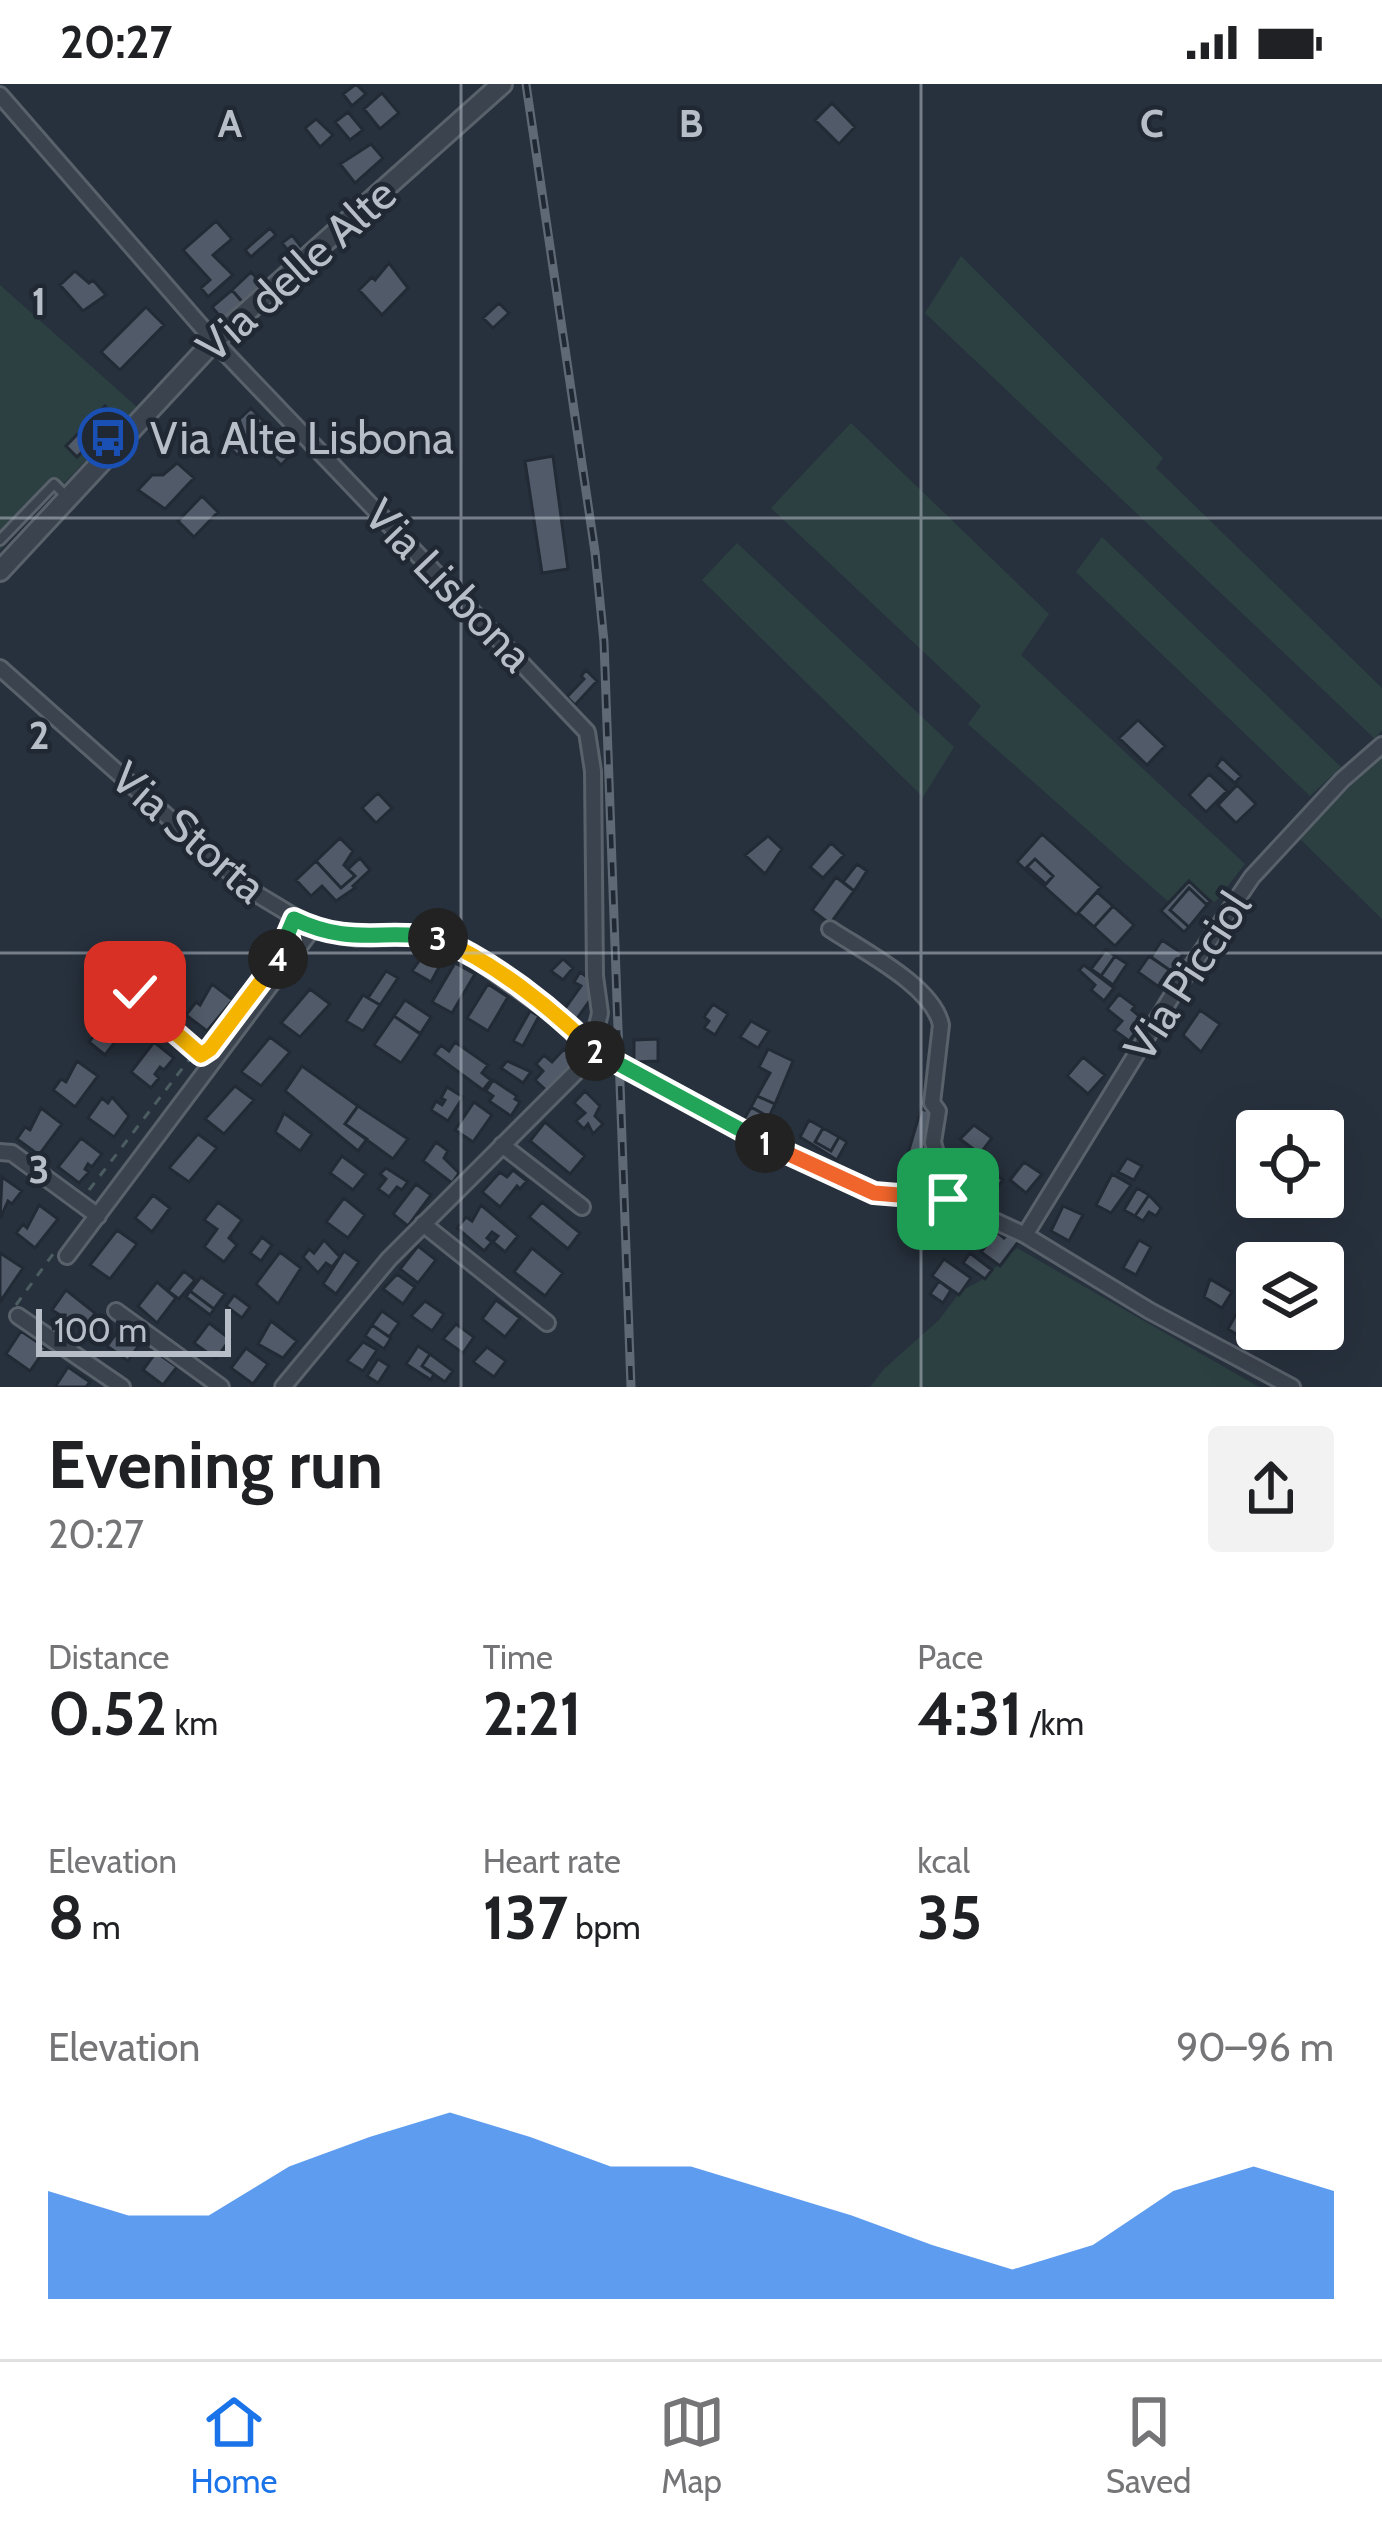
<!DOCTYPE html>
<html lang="en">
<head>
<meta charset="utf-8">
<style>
	:root { --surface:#fff; --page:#f2f2f2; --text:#202124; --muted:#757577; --line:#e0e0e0; --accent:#1a73e8 }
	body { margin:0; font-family:Cabin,sans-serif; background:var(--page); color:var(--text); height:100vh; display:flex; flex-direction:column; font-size:45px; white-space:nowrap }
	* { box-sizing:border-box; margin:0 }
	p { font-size:39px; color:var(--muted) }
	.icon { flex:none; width:66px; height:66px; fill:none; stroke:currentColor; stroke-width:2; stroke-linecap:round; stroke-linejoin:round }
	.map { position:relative; height:1303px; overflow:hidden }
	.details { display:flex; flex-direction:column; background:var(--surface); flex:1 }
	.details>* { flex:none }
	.controls { position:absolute; left:1236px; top:1026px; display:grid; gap:24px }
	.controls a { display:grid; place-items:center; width:108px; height:108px; border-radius:12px; background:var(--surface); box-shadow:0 12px 48px #0002; font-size:60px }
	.scale { position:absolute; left:36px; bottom:30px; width:195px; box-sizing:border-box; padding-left:12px; border:6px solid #b7bec8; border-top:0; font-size:33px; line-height:42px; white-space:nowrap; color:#b7bec8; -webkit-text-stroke:9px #202833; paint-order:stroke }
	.pin { position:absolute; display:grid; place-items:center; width:102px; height:102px; color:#fff; margin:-51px; border-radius:24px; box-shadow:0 6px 18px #0006 }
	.km { position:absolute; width:60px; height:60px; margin:-30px; border-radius:50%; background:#222; color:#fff; font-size:33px; line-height:60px; text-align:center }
	.round { display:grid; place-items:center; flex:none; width:126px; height:126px; border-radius:12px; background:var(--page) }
	.overview { display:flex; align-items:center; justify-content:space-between; height:204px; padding:0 48px }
	h1 { font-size:66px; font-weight:800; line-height:90px }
	.stats { display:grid; grid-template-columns:repeat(3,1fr); gap:18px; height:204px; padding:12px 48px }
	.stats div { display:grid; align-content:center }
	.stats b { font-size:60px; font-weight:800 }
	.stats small { font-size:33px; font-weight:400 }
	.stats p { font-size:33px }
	.chart { height:336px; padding:24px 48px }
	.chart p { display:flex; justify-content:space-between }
	.chart svg { width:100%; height:216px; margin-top:12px; fill:var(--accent); opacity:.7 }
	.status { display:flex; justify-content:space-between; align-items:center; height:84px; padding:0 60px; background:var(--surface); direction:ltr }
	.status svg { height:33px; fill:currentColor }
	.tab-bar { display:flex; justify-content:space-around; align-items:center; height:168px; border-top:3px solid var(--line); background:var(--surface); font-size:33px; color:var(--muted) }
	.tab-bar a { display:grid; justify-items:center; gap:6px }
	.tab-bar .selected { color:var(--accent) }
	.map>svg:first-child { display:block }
</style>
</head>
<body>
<div class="status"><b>20:27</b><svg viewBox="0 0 49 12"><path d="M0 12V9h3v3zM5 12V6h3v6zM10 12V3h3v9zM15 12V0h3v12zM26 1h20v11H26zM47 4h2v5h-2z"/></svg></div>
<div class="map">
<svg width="1382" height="1303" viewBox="0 0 1382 1303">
	<rect width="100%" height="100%" fill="#27313d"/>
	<path fill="#2c4041" d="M961,172L1163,374L1156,384L1382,604V647L1374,654L925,229Z
		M0,201L137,323L0,466Z
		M851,339L1049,530L1021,571L1245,780L1215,818L1187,804L1172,821L968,640L981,622L771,424Z
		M1102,453L1341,683L1310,712L1076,488Z
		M737,459L954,663L923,713L702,496Z
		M1382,673V835L1297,752Z
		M1017,1164L1259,1303H870L884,1285L939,1236L961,1207L980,1197Z"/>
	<path fill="#515a68" stroke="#222a35" stroke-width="3" d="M356,0L366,10L352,22L343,10Z
		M382,9L399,29L380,45L364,25Z
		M832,19L855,43L839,60L815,36Z
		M348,28L363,46L350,56L335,38Z
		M316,35L333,51L320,63L305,44Z
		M371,60L383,74L355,99L340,80Z
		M216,137L232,155L213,171L233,191L208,213L201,204L210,196L183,166Z
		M270,144L276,151L251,173L245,166Z
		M292,151L303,165L294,174L282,159Z
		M389,179L408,204L382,231L359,206L372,193L375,196Z
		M75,187L89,199L93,196L106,211L83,227L60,201Z
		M251,188L265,203L245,221L232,206Z
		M232,206L245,221L225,238L212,223Z
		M499,219L509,229L493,244L483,234Z
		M146,223L164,241L120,286L101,268Z
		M105,322L116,333L77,373L66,362Z
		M251,324L268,342L237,371L220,354Z
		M275,345L296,366L281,381L260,360Z
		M553,372L568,485L542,489L525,377Z
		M177,379L194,394L165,425L138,406L152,391H163Z
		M202,412L218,428L194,453L178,437Z
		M586,586L597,597L575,621L567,613L584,595L581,592Z
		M1138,636L1165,662L1147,681L1119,654Z
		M1222,674L1241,692L1235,699L1216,682Z
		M1209,690L1227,707L1206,728L1189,711Z
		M1237,701L1256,720L1236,739L1218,721Z
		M378,709L392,724L376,739L362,724Z
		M1042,750L1101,803L1076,831L1017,778Z
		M768,752L782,765L765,790L745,771Z
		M340,754L353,767L344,781L355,792L341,804L316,777Z
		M831,759L844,771L823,794L810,783Z
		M360,774L370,786L353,802L355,804L336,817L322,802L311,812L296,796L316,777L341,804L355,792L348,785Z
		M1035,775L1053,792L1046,800L1027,783Z
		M857,780L867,787L854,807L843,798Z
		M836,793L854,807L830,840L812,826Z
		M1189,797L1210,817L1207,821L1189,804L1170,826L1189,843L1184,848L1161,827Z
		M1189,804L1207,821L1189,843L1170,826Z
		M1097,808L1113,822L1094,843L1078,829Z
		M1113,822L1134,841L1115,862L1094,843Z
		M1162,856L1183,870L1171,887L1151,873Z
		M429,863L445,872L431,898L412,887Z
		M1106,865L1115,872L1101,892L1091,885Z
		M1115,872L1127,880L1113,901L1101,892Z
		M1149,872L1171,887L1159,903L1138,888Z
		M563,875L573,884L563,896L551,887Z
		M455,879L475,890L452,929L432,918Z
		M1084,881L1114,904L1104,917L1091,906L1095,901L1079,886Z
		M386,887L398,894L380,921L368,914Z
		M580,888L600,902L576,936L564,926L581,902L574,898Z
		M212,900L233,916L207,947L186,931L196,918L200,921Z
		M488,900L508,913L488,947L467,934Z
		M310,905L330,920L300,953L281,939Z
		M1119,910L1135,922L1132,926L1144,936L1129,957L1114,946L1122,937L1107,925Z
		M363,911L380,921L363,947L346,937Z
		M405,916L431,933L420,950L394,932Z
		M713,920L728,930L715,951L704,944L709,937L704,933Z
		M1200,926L1220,940L1201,968L1183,951Z
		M530,927L539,932L523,962L513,957Z
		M394,932L421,950L401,979L374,961Z
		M109,933L125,945L105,971L89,958Z
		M751,937L769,947L758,964L740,953Z
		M270,953L290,968L261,1002L241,988Z
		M658,955V977L634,978V956Z
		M154,958L174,974L164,986L160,983L155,990L159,994L151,1004L131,988Z
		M455,958L488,981L482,989L491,996L483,1006L434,970L441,961L449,967Z
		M564,965L578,977L547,1007L535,996L543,987L536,980L544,971L552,978Z
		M768,965L793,977L775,1020L757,1012L770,989L759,983Z
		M1083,973L1105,991L1088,1010L1067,992Z
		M77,977L98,992L75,1023L53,1006L61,995L66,998Z
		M507,977L531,988L523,999L501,984Z
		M302,982L358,1022L345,1040L367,1055L358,1067L285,1007Z
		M493,996L517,1012L515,1015L520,1018L511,1032L489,1017L493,1012L486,1007Z
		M235,1002L254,1016L224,1050L205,1035Z
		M447,1003L463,1013L448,1037L431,1026L436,1017L442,1021L445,1016L441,1014Z
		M585,1007L600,1022L595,1032L603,1040L593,1050L588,1040L584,1045L576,1037L585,1029L574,1019Z
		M757,1012L775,1020L769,1033L751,1023Z
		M112,1013L129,1032L114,1053L88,1034L102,1014L108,1019Z
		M474,1018L492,1031L473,1058L455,1046Z
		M358,1022L408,1055L393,1075L345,1040Z
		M751,1023L769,1033L761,1048L742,1039Z
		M41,1024L62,1040L39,1071L17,1055L25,1043L30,1046Z
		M921,1025L933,1028L921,1080L939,1087L937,1094L930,1092L929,1096L918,1091L914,1099L901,1093Z
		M284,1029L312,1050L300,1067L275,1048Z
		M809,1036L823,1044L815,1058L831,1067L839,1053L847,1058L837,1076L800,1053Z
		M545,1038L585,1072L570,1090L530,1057Z
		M974,1041L992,1054L980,1070L960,1055Z
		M823,1044L839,1053L831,1067L815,1058Z
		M198,1050L217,1064L189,1098L169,1084Z
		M81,1054L102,1070L92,1083L88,1080L85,1085L89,1088L79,1099L58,1083Z
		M436,1058L448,1067L444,1074L459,1089L452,1099L423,1077Z
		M342,1072L366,1090L353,1106L330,1089Z
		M1127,1074L1142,1082L1134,1096L1118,1088Z
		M1024,1078L1042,1090L1026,1109L1010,1096Z
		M985,1082L1003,1096L989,1114L977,1105L981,1099L975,1094Z
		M386,1084L408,1098L402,1106L397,1103L389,1113L378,1105L386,1095L380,1090Z
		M513,1086L527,1097L520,1105L517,1102L500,1123L482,1108L500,1088L507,1093Z
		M1112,1090L1131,1101L1111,1129L1096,1121Z
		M2,1093L22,1107L12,1120L8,1117L0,1135Z
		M416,1100L431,1111L408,1142L393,1130Z
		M1137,1104L1149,1111L1135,1132L1124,1126Z
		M153,1111L170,1124L152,1148L135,1134Z
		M1149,1111L1161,1124L1156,1132L1149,1128L1143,1137L1135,1132Z
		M344,1114L365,1131L348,1154L326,1138Z
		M218,1118L242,1136L229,1154L237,1161L224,1178L204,1163L217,1145L204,1136Z
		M542,1118L580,1149L568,1165L529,1133Z
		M923,1119L947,1128L938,1148L915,1140Z
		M39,1121L58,1135L35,1164L16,1149L23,1140L27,1144Z
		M481,1121L518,1152L505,1168L493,1158L498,1152L492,1148L487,1154L492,1158L484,1167L457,1144L466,1133L472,1137Z
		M1063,1122L1083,1131L1069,1157L1051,1147Z
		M965,1123L975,1129L961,1157L943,1146L946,1139L955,1144Z
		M117,1146L137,1160L110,1195L90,1181Z
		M1011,1147L1021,1154L1000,1182L981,1168L997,1148L1004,1154Z
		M262,1153L272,1161L261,1177L250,1169Z
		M324,1156L340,1173L332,1183L326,1179L318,1189L303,1173L309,1165L314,1169Z
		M1139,1156L1151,1163L1136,1191L1123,1184Z
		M418,1162L436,1176L418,1199L400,1185Z
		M532,1164L563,1189L545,1212L514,1188Z
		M344,1167L359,1178L336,1210L323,1200Z
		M280,1168L301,1184L278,1220L256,1200Z
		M0,1169L23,1184L0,1218Z
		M970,1169L992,1186L985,1195L963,1179Z
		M944,1175L971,1194L959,1211L932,1192Z
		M184,1187L195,1196L179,1215L168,1207Z
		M397,1190L415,1203L403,1220L383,1205Z
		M201,1193L225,1210L214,1225L190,1207Z
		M1210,1195L1232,1208L1222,1224L1204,1213Z
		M939,1197L951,1206L943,1219L930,1210Z
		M157,1198L176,1214L157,1239L138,1222Z
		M66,1206L95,1229L84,1246L52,1226Z
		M190,1207L214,1225L210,1231L186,1213Z
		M234,1211L250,1223L242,1234L226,1222Z
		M496,1216L520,1234L505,1253L482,1235Z
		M425,1217L444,1230L432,1247L411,1232Z
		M1239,1225L1255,1233L1244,1255L1228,1245Z
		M382,1227L399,1239L389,1253L372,1241Z
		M271,1237L297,1257L283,1274L258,1260Z
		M209,1239L230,1255L216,1275L194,1259Z
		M456,1240L474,1253L463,1269L443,1255Z
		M372,1241L391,1254L384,1265L365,1252Z
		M120,1244L141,1258L128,1277L107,1262Z
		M21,1247L46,1264L30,1287L6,1270Z
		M363,1258L377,1266L363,1287L347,1277Z
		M418,1262L430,1270L422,1282L434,1290L431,1296L406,1280Z
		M487,1263L506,1277L494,1293L473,1278Z
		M246,1264L268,1280L253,1300L231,1284Z
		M156,1268L177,1283L163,1301L143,1286Z
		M430,1270L453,1287L445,1298L422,1282Z
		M378,1275L389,1282L378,1299L367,1292Z
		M68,1283L90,1298L86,1303H55Z"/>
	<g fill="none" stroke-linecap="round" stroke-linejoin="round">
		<defs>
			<path id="service" d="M0,456L54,400L66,412"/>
			<path id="minor" d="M0,11L214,257L587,648L593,687L595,892L600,929L592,964
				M0,584L250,806L313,844L357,854L435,852L459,863L560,935L596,968L721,1037L874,1109L948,1115L1025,1151L1150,1227L1292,1303
				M830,845C863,867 933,902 941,941L932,1019L938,1027L933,1058L948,1115
				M502,1061L582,1123
				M0,1068L12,1069L98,1132
				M423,1140L547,1239
				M1025,1151L1175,907L1252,793L1342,696L1382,661
				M67,1172L313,844
				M116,1227L221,1303
				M18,1232L122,1303
				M283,1303L389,1175L596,968"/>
			<path id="tertiary" d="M0,487L214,257L502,0"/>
		</defs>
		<use href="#service" stroke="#59616b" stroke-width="14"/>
		<use href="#minor" stroke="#59616b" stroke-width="20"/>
		<use href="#tertiary" stroke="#59616b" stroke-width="24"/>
		<path stroke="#4b5d60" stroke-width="3" stroke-dasharray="9 9" stroke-linecap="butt" d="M134 913a20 20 0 1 1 40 0a20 20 0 1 1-40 0Z
			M164,933L171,945L198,969
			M89,1106L188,977L201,971
			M16,1221L53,1170"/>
		<use href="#service" stroke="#3b434e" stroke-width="8"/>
		<use href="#minor" stroke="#3b434e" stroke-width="14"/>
		<use href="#tertiary" stroke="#3b434e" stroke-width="18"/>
		<defs>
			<path id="rail" d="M526,0L595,468L604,558L631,1303"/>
		</defs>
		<use href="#rail" stroke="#5f6976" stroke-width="9"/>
		<use href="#rail" stroke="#202833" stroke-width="4.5" stroke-dasharray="14" stroke-linecap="butt"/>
	</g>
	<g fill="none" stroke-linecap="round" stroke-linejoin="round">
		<defs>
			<path id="split-1" d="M765,1059L874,1109L948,1115"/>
			<path id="split-2" d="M595,967L765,1059"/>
			<path id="split-3" d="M438,854C495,879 552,924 595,967"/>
			<path id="split-4" d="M278,875L290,859L288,849L294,835C352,863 384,844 438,854"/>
			<path id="split-5" d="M135,908C133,926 147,936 164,931L171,945L201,971L210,965L278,875"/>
		</defs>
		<use href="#split-1" stroke="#fff" stroke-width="24"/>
		<use href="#split-2" stroke="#fff" stroke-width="24"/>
		<use href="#split-3" stroke="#fff" stroke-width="24"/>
		<use href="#split-4" stroke="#fff" stroke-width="24"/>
		<use href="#split-5" stroke="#fff" stroke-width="24"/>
		<use href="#split-1" stroke="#f0652b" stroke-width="15"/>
		<use href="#split-2" stroke="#22a559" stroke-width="15"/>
		<use href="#split-3" stroke="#f5b400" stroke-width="15"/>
		<use href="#split-4" stroke="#22a559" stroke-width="15"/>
		<use href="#split-5" stroke="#f5b400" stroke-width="15"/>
	</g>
	<path fill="none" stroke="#b7bec8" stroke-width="3" stroke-opacity="0.55" d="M461,0V1303M921,0V1303M0,434H1382M0,869H1382"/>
	<defs>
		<symbol id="bus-ring" viewBox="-11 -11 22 22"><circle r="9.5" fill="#202833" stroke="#1a4fb4" stroke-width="1.5"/><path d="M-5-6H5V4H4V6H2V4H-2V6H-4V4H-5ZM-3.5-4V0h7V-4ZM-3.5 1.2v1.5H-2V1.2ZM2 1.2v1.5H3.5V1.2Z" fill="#1a4fb4"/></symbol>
	</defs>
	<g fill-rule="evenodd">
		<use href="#bus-ring" x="75" y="321" width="66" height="66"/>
	</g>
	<g text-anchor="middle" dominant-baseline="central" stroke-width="9" stroke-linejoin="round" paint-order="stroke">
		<g font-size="45" fill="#b7bec8" stroke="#202833">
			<text transform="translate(296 186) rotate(-42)">Via delle Alte</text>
			<text transform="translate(449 501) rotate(46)">Via Lisbona</text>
			<text transform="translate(189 748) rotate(41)">Via Storta</text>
			<text transform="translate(1187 892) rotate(-57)">Via Picciol</text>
		</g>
		<g font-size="45" fill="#b7bec8" stroke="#202833" text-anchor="start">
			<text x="150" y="354">Via Alte Lisbona</text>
		</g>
	</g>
	<g font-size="39" text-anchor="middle" font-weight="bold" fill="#b7bec8" stroke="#202833" stroke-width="9" stroke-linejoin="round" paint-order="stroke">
		<text x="230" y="53">A</text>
		<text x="691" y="53">B</text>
		<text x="1152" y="53">C</text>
		<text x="39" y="231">1</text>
		<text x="39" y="665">2</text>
		<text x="39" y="1099">3</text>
	</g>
</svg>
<div class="controls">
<a><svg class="icon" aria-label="locate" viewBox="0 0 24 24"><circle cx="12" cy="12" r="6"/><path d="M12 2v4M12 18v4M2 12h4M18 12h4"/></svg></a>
<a><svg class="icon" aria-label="layers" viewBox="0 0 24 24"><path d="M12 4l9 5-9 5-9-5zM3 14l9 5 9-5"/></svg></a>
</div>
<div class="scale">100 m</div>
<div class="pin" style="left:948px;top:1115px;background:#1e9e55"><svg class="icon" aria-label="arrive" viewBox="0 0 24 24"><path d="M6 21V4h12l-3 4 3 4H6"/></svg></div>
<div class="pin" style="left:135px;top:908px;background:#d93025"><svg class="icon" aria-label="check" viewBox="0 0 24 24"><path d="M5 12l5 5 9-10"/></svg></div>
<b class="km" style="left:765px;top:1059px">1</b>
<b class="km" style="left:595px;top:967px">2</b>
<b class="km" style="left:438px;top:854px">3</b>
<b class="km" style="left:278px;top:875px">4</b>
</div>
<section class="details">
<div class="overview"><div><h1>Evening run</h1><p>20:27</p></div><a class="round"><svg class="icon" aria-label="share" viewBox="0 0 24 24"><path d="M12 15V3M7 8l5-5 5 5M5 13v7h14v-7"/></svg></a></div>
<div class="stats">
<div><p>Distance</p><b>0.52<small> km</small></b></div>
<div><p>Time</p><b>2:21</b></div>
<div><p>Pace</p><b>4:31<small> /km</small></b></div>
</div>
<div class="stats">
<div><p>Elevation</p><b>8<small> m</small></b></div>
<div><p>Heart rate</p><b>137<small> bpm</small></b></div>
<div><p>kcal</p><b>35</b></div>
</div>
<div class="chart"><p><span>Elevation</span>90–96 m</p>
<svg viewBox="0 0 160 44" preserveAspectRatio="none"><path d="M0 44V22L10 27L20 27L30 17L40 11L50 6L60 11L70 17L80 17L90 22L100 27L110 33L120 38L130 33L140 22L150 17L160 22V44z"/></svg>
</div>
</section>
<nav class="tab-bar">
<a class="selected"><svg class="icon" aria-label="home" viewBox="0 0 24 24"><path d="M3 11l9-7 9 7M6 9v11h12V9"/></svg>Home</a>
<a><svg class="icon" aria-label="map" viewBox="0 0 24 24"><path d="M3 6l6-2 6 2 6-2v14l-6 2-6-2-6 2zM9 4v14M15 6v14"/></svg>Map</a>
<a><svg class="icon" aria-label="saved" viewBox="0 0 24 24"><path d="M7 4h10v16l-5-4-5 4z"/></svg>Saved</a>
</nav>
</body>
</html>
